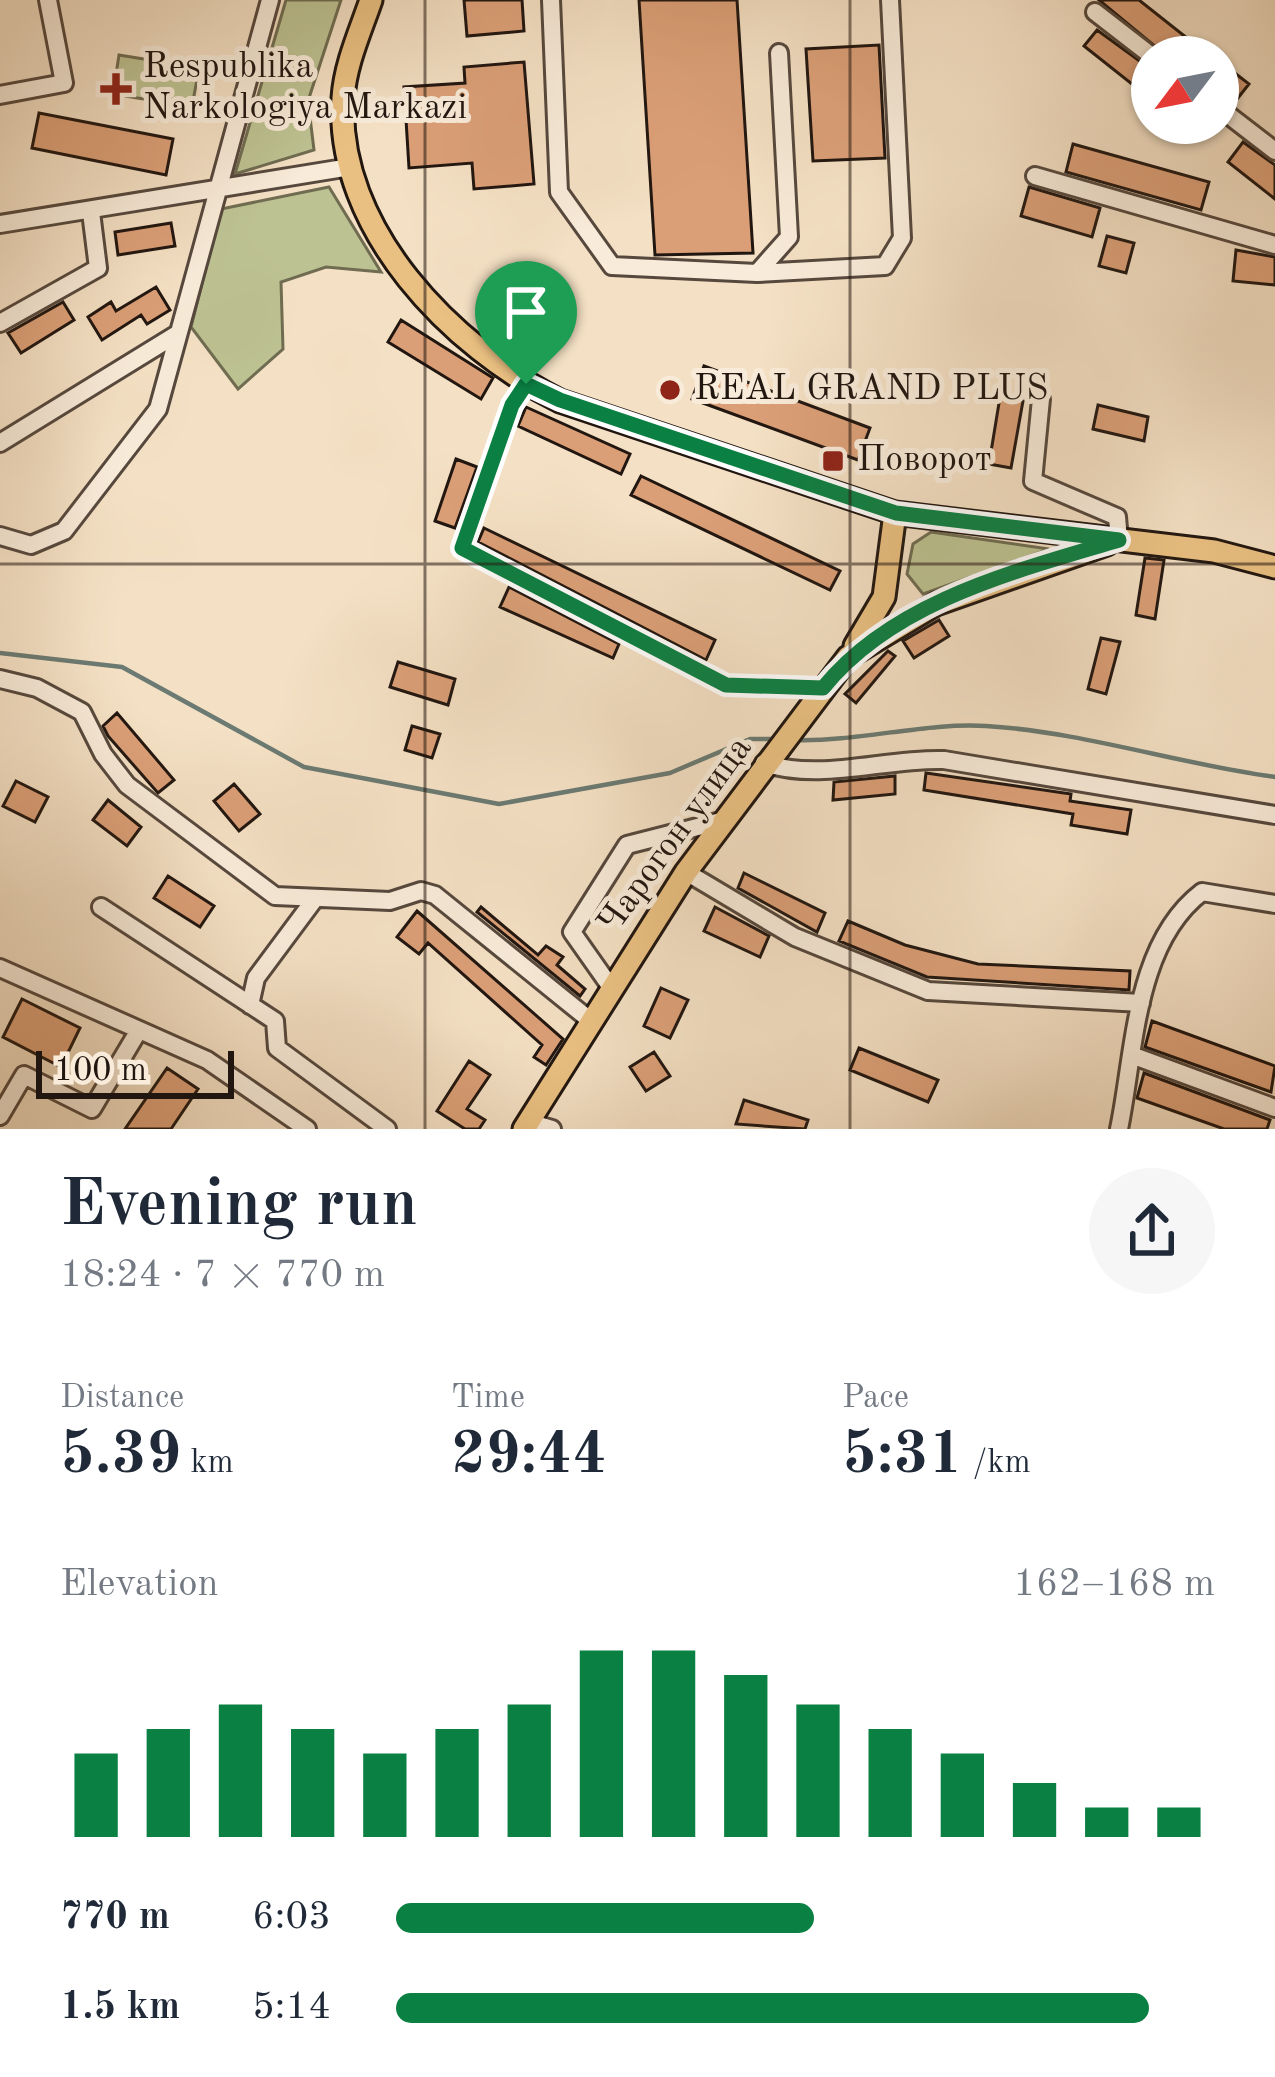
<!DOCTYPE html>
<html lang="en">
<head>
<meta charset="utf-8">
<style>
	:root { --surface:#fff; --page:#f6f6f7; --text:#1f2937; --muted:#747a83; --accent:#0b8043 }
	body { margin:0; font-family:"Old Standard TT",serif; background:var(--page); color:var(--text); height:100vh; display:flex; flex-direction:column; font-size:45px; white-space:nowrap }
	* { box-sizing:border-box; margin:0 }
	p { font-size:39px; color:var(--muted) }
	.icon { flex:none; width:66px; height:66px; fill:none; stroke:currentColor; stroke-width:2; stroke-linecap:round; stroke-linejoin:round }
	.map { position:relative; height:1129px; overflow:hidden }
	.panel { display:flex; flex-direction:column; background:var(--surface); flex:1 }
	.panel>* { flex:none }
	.needle { width:78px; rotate:238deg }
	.controls { position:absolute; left:1131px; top:36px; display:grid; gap:24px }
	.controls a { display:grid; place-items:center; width:108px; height:108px; border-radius:50%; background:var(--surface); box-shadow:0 3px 9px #0004; font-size:60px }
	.scale { position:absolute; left:36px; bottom:30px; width:198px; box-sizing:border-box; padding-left:12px; border:6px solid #211610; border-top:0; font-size:33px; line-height:42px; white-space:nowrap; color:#211610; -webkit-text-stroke:9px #f8ebd9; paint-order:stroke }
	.pin { position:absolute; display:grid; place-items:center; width:102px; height:102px; color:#fff; margin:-123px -51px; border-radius:50% 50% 50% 0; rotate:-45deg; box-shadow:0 0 12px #0007 }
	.pin .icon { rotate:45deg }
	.round { display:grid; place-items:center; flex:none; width:126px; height:126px; border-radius:63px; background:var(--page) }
	.summary { display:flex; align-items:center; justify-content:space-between; height:204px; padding:0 60px }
	h1 { font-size:66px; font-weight:700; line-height:90px }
	.stats { display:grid; grid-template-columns:repeat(3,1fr); gap:18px; height:204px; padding:12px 60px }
	.stats div { display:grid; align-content:center }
	.stats b { font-size:60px; font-weight:700 }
	.stats small { font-size:33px; font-weight:400 }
	.stats p { font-size:33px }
	.chart { height:336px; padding:24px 60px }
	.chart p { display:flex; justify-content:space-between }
	.chart svg { width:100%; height:216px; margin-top:12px; stroke:var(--accent); stroke-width:6 }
	ul { padding:0 60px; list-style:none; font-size:39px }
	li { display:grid; grid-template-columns:192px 144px 1fr; align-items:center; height:90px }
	li i { height:30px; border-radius:15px; background:var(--accent) }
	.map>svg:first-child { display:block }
</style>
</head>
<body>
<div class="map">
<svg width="1275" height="1129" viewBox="0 0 1275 1129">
	<rect width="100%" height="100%" fill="#f4e0c4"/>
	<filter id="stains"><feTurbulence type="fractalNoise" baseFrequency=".00167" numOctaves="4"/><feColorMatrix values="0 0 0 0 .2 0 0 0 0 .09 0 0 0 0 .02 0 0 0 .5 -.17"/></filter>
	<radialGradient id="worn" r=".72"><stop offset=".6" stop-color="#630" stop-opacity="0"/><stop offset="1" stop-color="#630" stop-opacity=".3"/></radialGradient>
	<path fill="#bdc292" stroke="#6f6c51" stroke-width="3" d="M286,0H341L308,101L314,150L235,174Z
		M119,55L199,68L192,107L113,94Z
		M329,187L381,272L326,267L281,282L283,349L238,389L191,327L221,209Z
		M931,532L1049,549L923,594L907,574L913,544Z"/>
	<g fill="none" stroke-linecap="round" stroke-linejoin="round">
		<path stroke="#6b7a72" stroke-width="4.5" d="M0,653L122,667L304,767L499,804L670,773L750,739H777
			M794,740C858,742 927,722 986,726C1084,732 1178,764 1275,777"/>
	</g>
	<path fill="#db9f77" stroke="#211610" stroke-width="3" d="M464,0H522L524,31L467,36Z
		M639,0H737L753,253L655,255Z
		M1099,0H1139L1211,57H1168Z
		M1097,30L1152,70V100L1084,46Z
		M879,45L885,158L813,161L806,49Z
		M1218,60L1249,84L1234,103L1218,93Z
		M524,62L534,184L474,189L472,163L409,168L404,87L465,83L464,67Z
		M39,113L173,139L166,175L32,148Z
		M1243,142L1275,165V199L1228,162Z
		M1073,144L1209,182L1201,210L1066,172Z
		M1029,187L1100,208L1092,237L1021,216Z
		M171,223L175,246L118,255L115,232Z
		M1107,236L1134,243L1126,273L1099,266Z
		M1236,250L1275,257V285L1233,281Z
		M156,287L170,310L147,324L141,315L102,340L88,317L111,302L116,311Z
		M63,302L74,320L21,353L8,333Z
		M401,320L493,378L481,399L388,342Z
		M704,366L870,428L858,460L692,399Z
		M1000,397L1023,401L1011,468L989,464Z
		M1098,405L1148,417L1144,441L1093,429Z
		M526,407L630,454L621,474L518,426Z
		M456,459L477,467L455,528L435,521Z
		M641,476L840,571L830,590L631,495Z
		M484,528L715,640L706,660L478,542Z
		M1145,558L1164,560L1155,619L1136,615Z
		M509,587L619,644L613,658L500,607Z
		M939,620L949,636L914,658L903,641Z
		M1101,638L1120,642L1106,694L1088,689Z
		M888,651L895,656L856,703L845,694Z
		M398,662L455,679L448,705L390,687Z
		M117,713L174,780L158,793L108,736L103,726Z
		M412,726L440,734L432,758L405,750Z
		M926,773L1071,794L1070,801L1131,810L1127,834L1071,825L1073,814L924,790Z
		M895,776V794L833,800L834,782Z
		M16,781L48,797L35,822L3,806Z
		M234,784L260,814L239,831L214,801Z
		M108,800L141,827L127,846L93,820Z
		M744,873L825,913L817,932L738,888Z
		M168,876L214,906L200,927L154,898Z
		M481,907L538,955L546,946L563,957L557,965L585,989L580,996L477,912Z
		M715,907L769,936L760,957L704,931Z
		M417,911L563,1039L546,1065L534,1057L542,1045L428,943L419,954L397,937Z
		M848,921L905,945L978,964L1130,971L1129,990L927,977L839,941Z
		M661,988L688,1000L670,1038L644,1026Z
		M22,999L80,1028L61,1067L3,1037Z
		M1152,1021L1275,1066L1271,1092L1145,1047Z
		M859,1048L938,1080L928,1102L850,1070Z
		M654,1052L670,1076L646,1091L630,1067Z
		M469,1061L490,1075L467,1109L485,1120L479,1129H465L437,1111Z
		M167,1068L198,1089L171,1129H125Z
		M1144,1073L1270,1120L1267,1129H1224L1137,1098Z
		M744,1100L808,1120L805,1129L736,1124Z"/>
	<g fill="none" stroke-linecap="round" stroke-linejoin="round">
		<defs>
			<path id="minor" d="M551,0L559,192L612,266L757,273L885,266L902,238L890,0
				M1095,12L1153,57
				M0,95L64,83L48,0
				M1218,107L1275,151
				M1035,176L1275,245
				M0,224L350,167
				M757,273L789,237L779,53
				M0,323L98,268L91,212
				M526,384L512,405L462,548L726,685L823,688
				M1041,399L1033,481L1117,517L1119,540
				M0,443L177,334
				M0,536L31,545L64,531L158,409L270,0
				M0,679L37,688L82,712L103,754L127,785L275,896L390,901L421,891L435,895L591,1021
				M764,763C822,782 884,758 944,760L1275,815
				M686,872L795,937L928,991L1141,1003
				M101,907L275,1021L277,1048L387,1129
				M0,968L207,1060L307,1129
				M610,986L572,932L627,845L725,820
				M250,1005L256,978L314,900
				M1134,1056L1275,1108
				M0,1116L24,1075L92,1109L139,1030
				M528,1122L552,1129
				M1119,1129C1135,1052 1134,944 1202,892L1275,904"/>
			<path id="major" d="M371,0C360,32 345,65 343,98C335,229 452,347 560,401L895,513L1214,551L1275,567
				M855,646L884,597L895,513
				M524,1129L686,872L848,657L936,604L1107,544"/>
		</defs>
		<use href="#minor" stroke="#56483d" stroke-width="22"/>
		<use href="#major" stroke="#211610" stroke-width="27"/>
		<use href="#minor" stroke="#f8ebd9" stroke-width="16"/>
		<use href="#major" stroke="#eac082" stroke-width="21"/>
	</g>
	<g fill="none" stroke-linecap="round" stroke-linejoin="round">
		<defs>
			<path id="route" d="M526,384L560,400L896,513L1119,540C1016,571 893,601 823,688L726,685L462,548L512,405Z"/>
		</defs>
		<use href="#route" stroke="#fff" stroke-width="24"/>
		<use href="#route" stroke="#0b8043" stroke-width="15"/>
	</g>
	<path fill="none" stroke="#211610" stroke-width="3" stroke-opacity="0.55" d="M425,0V1129M850,0V1129M0,564H1275"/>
	<g fill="#8f2418" stroke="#f8ebd9" stroke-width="4.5">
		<path d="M110 71h12v12h12v12h-12v12h-12v-12h-12v-12h12z"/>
		<circle cx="670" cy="390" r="12"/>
		<rect x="821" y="449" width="24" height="24" rx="6"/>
	</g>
	<g text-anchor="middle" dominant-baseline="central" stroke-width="10" stroke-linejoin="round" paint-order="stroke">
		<g font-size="36" fill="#211610" stroke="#f8ebd9" text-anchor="start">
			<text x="143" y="68">Respublika<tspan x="143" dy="41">Narkologiya Markazi</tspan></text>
			<text x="694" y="390">REAL GRAND PLUS</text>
			<text x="857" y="461">Поворот</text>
		</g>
		<g font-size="36" fill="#211610" stroke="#f8ebd9">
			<text transform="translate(676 836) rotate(-54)">Чарогон улица</text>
		</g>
	</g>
	<rect width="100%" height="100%" filter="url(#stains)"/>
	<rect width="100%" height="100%" fill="url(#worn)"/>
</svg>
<div class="controls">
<a><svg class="needle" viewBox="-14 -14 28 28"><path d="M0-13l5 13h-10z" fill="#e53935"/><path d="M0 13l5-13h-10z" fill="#747a83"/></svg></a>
</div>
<div class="scale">100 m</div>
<div class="pin" style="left:526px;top:384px;background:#1e9e55"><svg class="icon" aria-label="arrive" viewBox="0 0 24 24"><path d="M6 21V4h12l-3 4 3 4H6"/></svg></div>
</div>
<section class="panel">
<div class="summary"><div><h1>Evening run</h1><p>18:24 · 7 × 770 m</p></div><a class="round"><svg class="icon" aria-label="share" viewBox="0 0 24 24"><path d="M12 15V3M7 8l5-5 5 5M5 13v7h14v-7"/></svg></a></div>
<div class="stats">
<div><p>Distance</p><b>5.39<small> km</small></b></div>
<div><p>Time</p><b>29:44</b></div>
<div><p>Pace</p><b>5:31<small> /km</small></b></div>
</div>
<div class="chart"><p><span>Elevation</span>162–168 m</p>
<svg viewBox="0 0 160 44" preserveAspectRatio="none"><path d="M5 44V27M15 44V22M25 44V17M35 44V22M45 44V27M55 44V22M65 44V17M75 44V6M85 44V6M95 44V11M105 44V17M115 44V22M125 44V27M135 44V33M145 44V38M155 44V38"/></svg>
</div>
<ul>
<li><b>770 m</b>6:03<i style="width:51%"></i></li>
<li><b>1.5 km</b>5:14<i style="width:92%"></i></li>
</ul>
</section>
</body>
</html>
